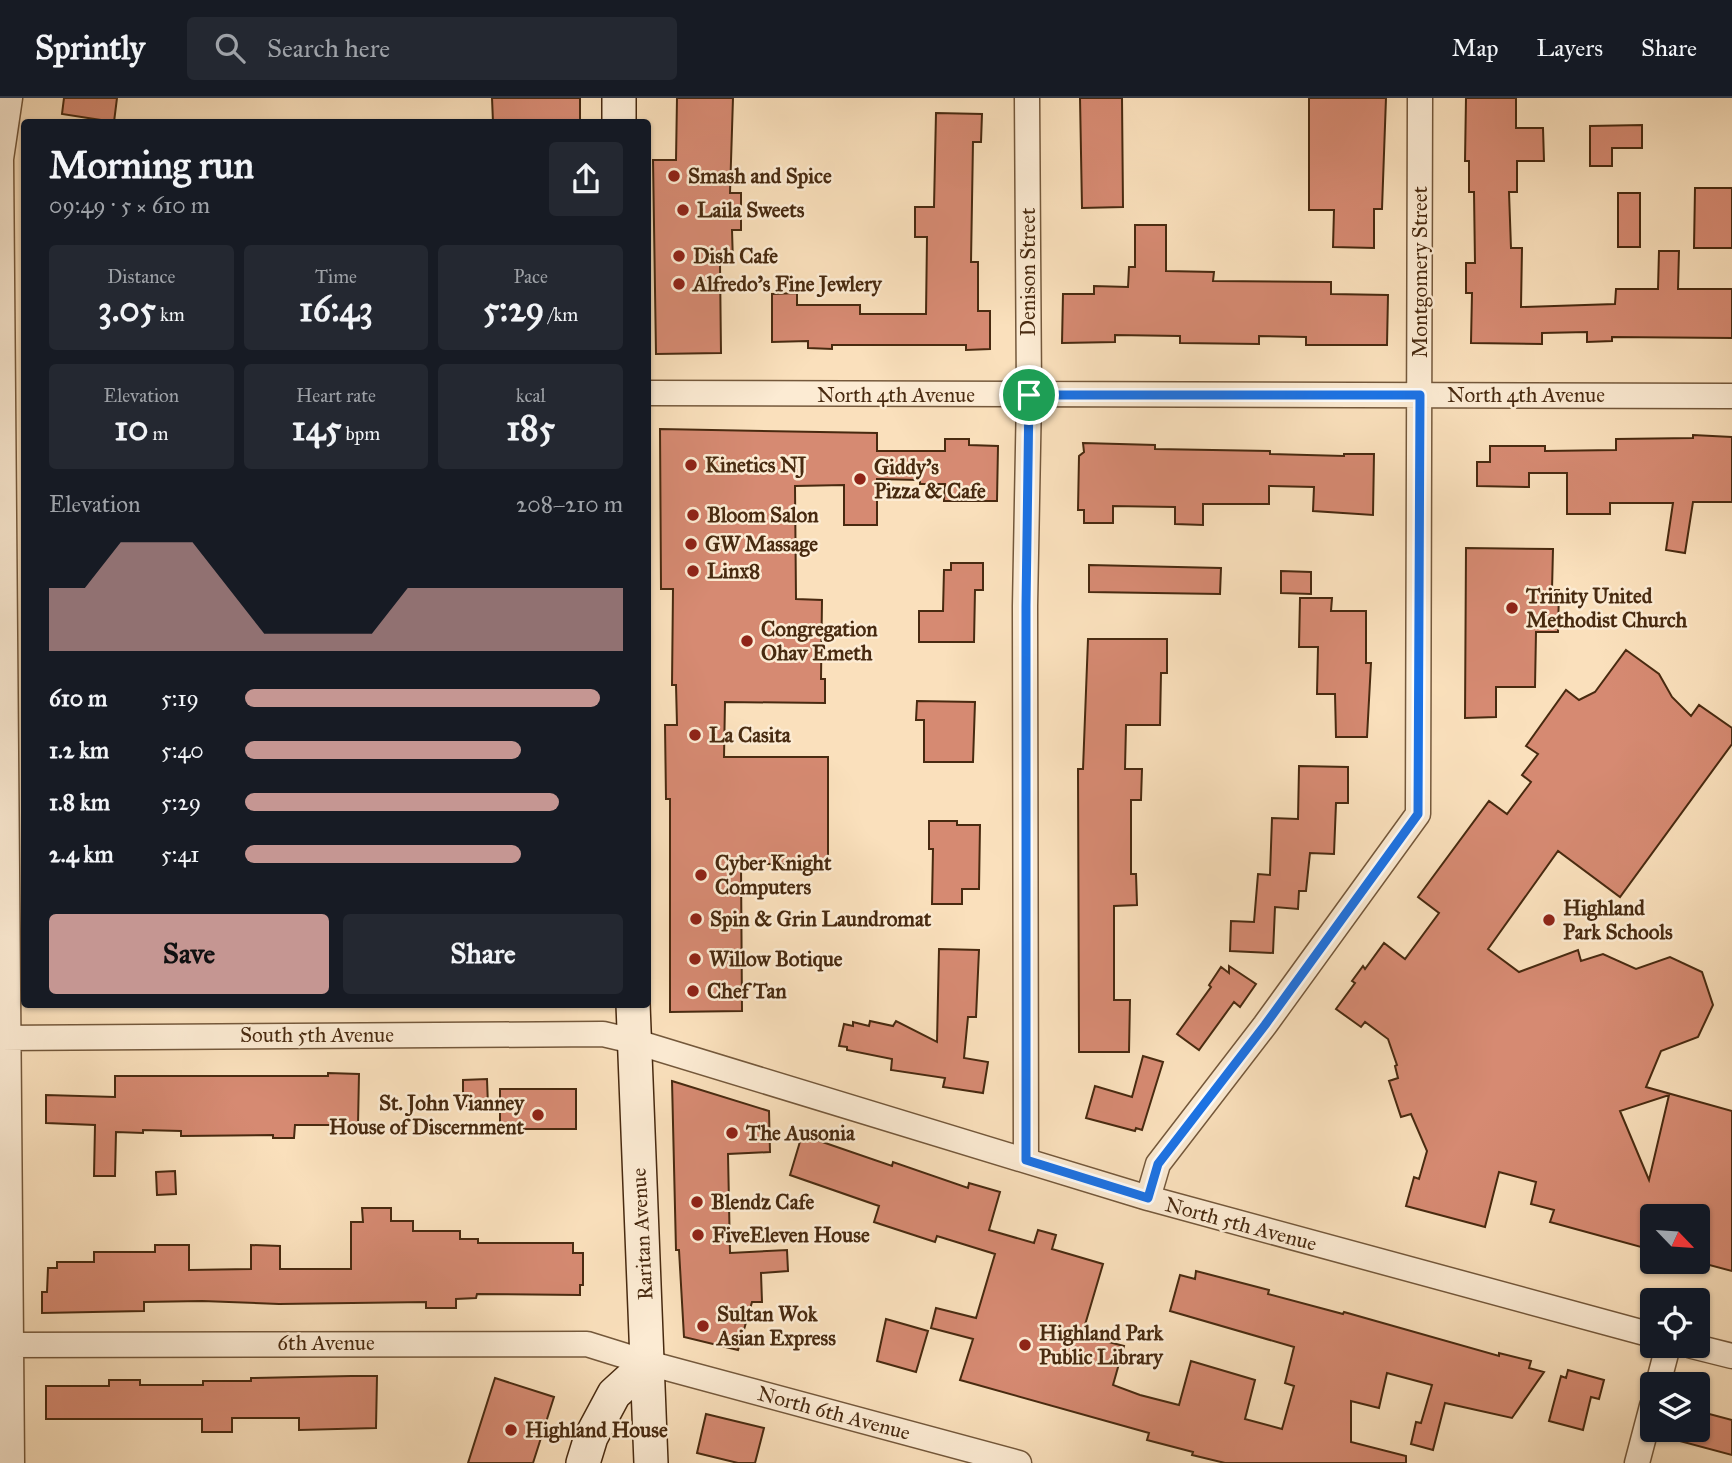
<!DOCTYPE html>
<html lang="en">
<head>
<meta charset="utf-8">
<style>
	:root { --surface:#171b24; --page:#242831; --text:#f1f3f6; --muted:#9ea1a6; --line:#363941; --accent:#c59692 }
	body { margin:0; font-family:"IM FELL Great Primer",serif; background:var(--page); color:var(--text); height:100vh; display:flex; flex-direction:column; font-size:26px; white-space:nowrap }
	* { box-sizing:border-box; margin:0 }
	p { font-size:23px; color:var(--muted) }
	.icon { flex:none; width:38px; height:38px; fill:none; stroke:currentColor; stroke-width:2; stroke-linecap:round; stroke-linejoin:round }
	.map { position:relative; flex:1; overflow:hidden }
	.details { position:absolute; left:21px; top:21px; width:630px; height:889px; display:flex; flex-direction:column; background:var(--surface); border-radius:7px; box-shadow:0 2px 5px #0004 }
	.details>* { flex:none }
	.needle { width:46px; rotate:115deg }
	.buttons { position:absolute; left:1640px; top:1106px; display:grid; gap:14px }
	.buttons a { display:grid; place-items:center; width:70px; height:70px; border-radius:7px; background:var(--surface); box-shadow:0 2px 5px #0004; font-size:35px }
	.pin { position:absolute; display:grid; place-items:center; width:60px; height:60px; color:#fff; margin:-30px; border:4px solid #fff; border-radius:50%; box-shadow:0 2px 7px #0007 }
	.round { display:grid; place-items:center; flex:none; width:74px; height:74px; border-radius:7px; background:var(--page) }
	.summary { display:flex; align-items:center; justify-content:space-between; height:119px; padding:0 28px }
	h1 { font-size:38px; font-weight:700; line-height:52px }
	.metrics { display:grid; grid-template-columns:repeat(3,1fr); gap:10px; height:119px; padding:7px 28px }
	.metrics div { display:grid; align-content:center; border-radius:7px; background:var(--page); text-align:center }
	.metrics b { font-size:35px; font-weight:700 }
	.metrics small { font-size:19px; font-weight:400 }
	.metrics p { font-size:19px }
	.chart { height:196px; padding:14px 28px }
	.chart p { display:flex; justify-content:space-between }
	.chart svg { width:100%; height:126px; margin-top:7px; fill:var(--accent); opacity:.7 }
	.button { display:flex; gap:14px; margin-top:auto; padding:14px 28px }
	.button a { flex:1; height:80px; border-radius:7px; background:var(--accent); color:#111; font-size:28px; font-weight:700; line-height:80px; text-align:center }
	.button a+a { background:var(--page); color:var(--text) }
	ul { padding:0 28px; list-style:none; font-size:23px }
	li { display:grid; grid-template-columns:112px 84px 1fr; align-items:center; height:52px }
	li i { height:18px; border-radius:9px; background:var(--accent) }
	header { display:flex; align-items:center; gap:42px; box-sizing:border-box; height:98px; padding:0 35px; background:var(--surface); border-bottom:2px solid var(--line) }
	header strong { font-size:33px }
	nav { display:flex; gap:38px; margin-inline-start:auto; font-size:24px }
	.search { width:490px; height:63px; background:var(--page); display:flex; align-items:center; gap:18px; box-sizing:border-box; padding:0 24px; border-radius:7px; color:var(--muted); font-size:26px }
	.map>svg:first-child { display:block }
</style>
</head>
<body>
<header>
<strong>Sprintly</strong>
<div class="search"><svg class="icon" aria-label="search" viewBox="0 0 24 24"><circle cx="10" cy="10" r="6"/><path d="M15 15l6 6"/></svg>Search here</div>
<nav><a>Map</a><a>Layers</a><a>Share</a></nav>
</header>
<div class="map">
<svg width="1732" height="1365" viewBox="0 0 1732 1365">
	<rect width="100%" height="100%" fill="#fae0bc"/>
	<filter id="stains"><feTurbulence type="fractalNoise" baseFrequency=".00286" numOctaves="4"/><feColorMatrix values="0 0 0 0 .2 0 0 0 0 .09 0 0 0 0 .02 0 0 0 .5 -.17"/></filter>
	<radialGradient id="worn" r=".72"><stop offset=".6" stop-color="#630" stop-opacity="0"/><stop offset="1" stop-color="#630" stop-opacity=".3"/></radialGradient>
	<path fill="#d68a72" stroke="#482a10" stroke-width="2" fill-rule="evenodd" d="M64,0H117L114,24L62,16Z
		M492,0H580V24H493Z
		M677,0H733L730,95H741V132H732L733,166H720L721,255L656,256L653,62H676Z
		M1080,0H1122L1123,109L1082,110Z
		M1309,0H1386L1382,111H1374V150L1333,149L1334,112H1309Z
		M1466,0H1516V30H1543L1544,63H1517V94H1509L1511,150H1522L1521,209L1615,206L1616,191H1658L1659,153H1679L1678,191H1732V240L1612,239V243L1587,244V234L1542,235V246L1471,245L1472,195H1466V165H1475L1474,94H1469V63H1465Z
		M936,15L982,16L981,44H973L971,164H978V213H990V251L966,252V247H832V251L808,250V243L772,244V196L797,195V207H860V216H926L927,139H915V109H934Z
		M1642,27V50H1612V68H1590V28Z
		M1695,90H1732V150H1694Z
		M1618,95H1640V149H1618Z
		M1135,127H1166V173L1214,174L1213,183L1331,184V196L1388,197L1387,247H1306V239L1259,238V246L1180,245V238L1115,237V244L1062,245L1063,196H1094V188L1128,189L1129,169H1135Z
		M660,331L877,335V353H945V341H969V347L998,348L997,403H944L945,386H920V382L877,381V427H844V387L795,388L796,501L822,502L821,581H825V605L725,604L724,659H828V766H741L742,913L670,914V701H666L665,627H677L676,587H672L673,491H661Z
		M1693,337L1732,339V404H1693L1685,455L1666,452L1673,405H1610V416H1567V375H1529V389L1477,388V364H1490V348H1545V353L1616,352V341L1693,340Z
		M1083,345L1155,347V351L1270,353V356L1344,358V356H1374L1373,417L1313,413L1314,389L1269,388V406H1203V427L1175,426V409L1113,408V425H1084V412H1078L1079,358L1084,354Z
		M1466,450L1553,451L1552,492H1559L1558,534H1536L1535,589H1496V619L1465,620Z
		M951,465H983V492H975L974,544H919V513H943L944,472H951Z
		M1089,467L1221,470L1220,496L1089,494Z
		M1281,473L1311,474V496L1281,495Z
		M1300,500H1332L1331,513H1366V565H1371L1367,639H1336L1335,596H1317L1318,549H1299Z
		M1088,541H1167V575H1161L1160,627H1126L1125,671H1142L1141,702H1131V776H1136L1137,807L1114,808V902H1130L1129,954H1079L1078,671H1083Z
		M1626,552L1659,576L1672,599L1691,618L1699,607L1732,630V646L1620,799L1558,753L1488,851L1519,874L1578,852L1581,863L1603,856L1636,871L1670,859L1702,874L1713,907L1698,939L1661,953L1646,989L1732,1013V1173L1698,1164V1118H1652V1152L1550,1124L1554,1112L1531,1106L1536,1084L1499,1074L1485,1129L1406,1108L1414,1079L1419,1081L1427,1053L1411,1016L1401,1019L1389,983L1398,980L1395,968L1397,967L1388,941L1365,924L1361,929L1336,911L1355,885L1352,883L1363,868L1365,871L1384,845L1405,861L1439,815L1418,799L1489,703L1507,716L1531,684L1522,677L1538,656L1526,648L1566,592L1579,602L1595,594ZM1669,997L1649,1082L1620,1013Z
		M917,603L975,604L973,664H924V622H916Z
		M1299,668L1348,669V705H1336L1334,756L1310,755L1306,793H1299L1298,811L1275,809L1273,855L1230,853L1231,823L1254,824L1258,776L1270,777L1272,720L1298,721Z
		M929,723H957V727H980L979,791H962V806H932L933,751H929Z
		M939,851L979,852L976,919H968L964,960L988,964L983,995L943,989L945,980L891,972L892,961L847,952V949L839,948L844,926L853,928V924L869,928L870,923L893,928L896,923L937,944Z
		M1229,868L1256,886L1240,909L1234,904L1199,952L1177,936L1211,889L1209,887L1221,869L1229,875Z
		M1143,958L1163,964L1142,1032L1136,1030L1135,1033L1086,1020L1095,988L1132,999Z
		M328,975L359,976L358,1027H295L294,1040H273V1037L181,1038V1033L143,1032V1035L116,1034L115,1078H94L95,1027L46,1025V997L115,999V978H328Z
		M487,981L488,1008H463V982Z
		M672,983L769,1013L770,1054L728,1056L730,1155L787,1152L788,1173L761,1175L762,1204H752L738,1252L684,1239L679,1152H676Z
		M500,991H576V1031H500Z
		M802,1037L892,1068L893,1064L968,1090L969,1085L1000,1094L989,1132L1034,1145L1038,1132L1056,1137L1052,1151L1103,1166L1082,1237L1124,1248L1113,1287L1140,1297L1179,1307L1191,1263L1255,1282L1245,1321L1282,1331L1294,1288L1285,1285L1294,1249L1170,1213L1180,1177L1195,1181L1196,1173L1269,1192L1268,1196L1343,1216L1344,1214L1499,1258V1255L1531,1263L1529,1270L1544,1274L1512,1320L1445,1305L1433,1352L1411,1346L1416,1324L1421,1325L1432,1287L1387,1275L1379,1310L1351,1303V1344L1406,1358V1365H1225L1192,1357L1193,1354L1147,1342L1149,1335L960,1282L973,1241L931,1230L936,1210L976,1220L995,1156L937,1138L935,1144L874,1124L879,1108L790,1077Z
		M175,1073L176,1096L157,1097L156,1074Z
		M362,1110H391V1123H413V1133H460V1141H478V1145H573V1155H583V1187H580V1197L477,1196L476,1200L456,1201V1210H426V1204L279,1206L202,1203L144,1204V1213L42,1215V1194H47L48,1170H57V1164H94V1154H155V1147H189V1172L251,1171V1147L280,1148V1171H351V1124H363Z
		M886,1221L928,1233L916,1274L877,1263Z
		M1568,1272L1604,1282L1599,1301L1591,1299L1583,1332L1549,1323L1561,1278L1566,1280Z
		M351,1278H377L376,1330L299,1332V1320H232V1334H202V1321H46V1288H109V1282H140V1287H203V1283H251V1280Z
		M495,1280L554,1299L533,1365H468Z
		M1698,1313L1732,1322V1357L1661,1338V1332H1698Z
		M706,1316L764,1330L755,1365H738L697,1355Z"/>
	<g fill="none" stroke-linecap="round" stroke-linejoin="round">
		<defs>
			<path id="street" d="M10,0L1,61L12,1365
				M648,295L1732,298
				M0,940L603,936L633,943L1148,1100L1652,1237
				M1026,1062L1025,508L1029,297L1027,0
				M1148,1100L1158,1066L1265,927L1418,716L1420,0
				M0,1247L587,1246L648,1265L1019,1365
				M1692,1248L1732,1258
				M1658,1286L1668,1248
				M1637,1365L1652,1308"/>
			<path id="secondary" d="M619,0V24
				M633,906L651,1365
				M583,1365L591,1339L614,1296L648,1265"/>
		</defs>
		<use href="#street" stroke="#74583b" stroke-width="27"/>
		<use href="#secondary" stroke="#482a10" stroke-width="36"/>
		<use href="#street" stroke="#fcebd3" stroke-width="24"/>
		<use href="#secondary" stroke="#fcebd3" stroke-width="33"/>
	</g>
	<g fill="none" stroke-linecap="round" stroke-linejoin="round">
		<defs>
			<path id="route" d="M1029,297H1420L1418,716L1265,927L1158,1066L1148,1100L1026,1062V508Z"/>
		</defs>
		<use href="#route" stroke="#fff" stroke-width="14"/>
		<use href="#route" stroke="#1a73e8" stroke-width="9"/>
	</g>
	<g fill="#8f2418" stroke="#fcebd3" stroke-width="2.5">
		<circle cx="674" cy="78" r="7"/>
		<circle cx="683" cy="112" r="7"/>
		<circle cx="679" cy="158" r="7"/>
		<circle cx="679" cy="186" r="7"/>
		<circle cx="691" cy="367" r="7"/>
		<circle cx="860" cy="381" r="7"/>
		<circle cx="693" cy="417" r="7"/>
		<circle cx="691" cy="446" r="7"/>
		<circle cx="693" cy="473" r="7"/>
		<circle cx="1512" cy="510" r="7"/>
		<circle cx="747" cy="543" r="7"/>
		<circle cx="695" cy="637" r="7"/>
		<circle cx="701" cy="777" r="7"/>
		<circle cx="696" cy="821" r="7"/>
		<circle cx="1549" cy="822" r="7"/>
		<circle cx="695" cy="861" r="7"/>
		<circle cx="693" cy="893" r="7"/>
		<circle cx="538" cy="1017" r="7"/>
		<circle cx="732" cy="1035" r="7"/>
		<circle cx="697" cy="1104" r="7"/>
		<circle cx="698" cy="1137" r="7"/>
		<circle cx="703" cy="1228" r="7"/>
		<circle cx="1025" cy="1247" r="7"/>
		<circle cx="511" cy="1332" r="7"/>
	</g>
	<g text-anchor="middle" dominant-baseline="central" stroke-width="5" stroke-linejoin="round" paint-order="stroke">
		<g font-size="21" font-weight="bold" fill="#482a10" stroke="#fcebd3" text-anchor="start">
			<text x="688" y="78">Smash and Spice</text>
			<text x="697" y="112">Laila Sweets</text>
			<text x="693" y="158">Dish Cafe</text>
			<text x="693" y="186">Alfredo's Fine Jewlery</text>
			<text x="705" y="367">Kinetics NJ</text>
			<text x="874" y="369">Giddy's<tspan x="874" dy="24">Pizza &amp; Cafe</tspan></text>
			<text x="707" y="417">Bloom Salon</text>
			<text x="705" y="446">GW Massage</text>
			<text x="707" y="473">Linx8</text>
			<text x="1526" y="498">Trinity United<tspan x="1526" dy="24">Methodist Church</tspan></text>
			<text x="761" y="531">Congregation<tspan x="761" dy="24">Ohav Emeth</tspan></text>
			<text x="709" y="637">La Casita</text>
			<text x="715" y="765">Cyber Knight<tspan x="715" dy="24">Computers</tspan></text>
			<text x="1563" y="810">Highland<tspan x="1563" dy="24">Park Schools</tspan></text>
			<text x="710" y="821">Spin &amp; Grin Laundromat</text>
			<text x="709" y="861">Willow Botique</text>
			<text x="707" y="893">Chef Tan</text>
			<text x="524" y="1005" text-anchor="end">St. John Vianney<tspan x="524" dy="24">House of Discernment</tspan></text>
			<text x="746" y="1035">The Ausonia</text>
			<text x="711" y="1104">Blendz Cafe</text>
			<text x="712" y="1137">FiveEleven House</text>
			<text x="717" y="1216">Sultan Wok<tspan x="717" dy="24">Asian Express</tspan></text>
			<text x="1039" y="1235">Highland Park<tspan x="1039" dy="24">Public Library</tspan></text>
			<text x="525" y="1332">Highland House</text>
		</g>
		<g font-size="21" fill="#482a10" stroke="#fcebd3">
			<text transform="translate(1028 174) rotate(-90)">Denison Street</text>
			<text transform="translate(1420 174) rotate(-90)">Montgomery Street</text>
			<text x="896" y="297">North 4th Avenue</text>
			<text x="1526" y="297">North 4th Avenue</text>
			<text x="317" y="937">South 5th Avenue</text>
			<text transform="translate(1241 1126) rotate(15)">North 5th Avenue</text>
			<text transform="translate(642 1136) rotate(-93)">Raritan Avenue</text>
			<text x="326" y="1245">6th Avenue</text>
			<text transform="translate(834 1315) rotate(15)">North 6th Avenue</text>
		</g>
	</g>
	<rect width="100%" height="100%" filter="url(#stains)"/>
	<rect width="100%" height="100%" fill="url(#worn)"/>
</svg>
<div class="buttons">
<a><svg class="needle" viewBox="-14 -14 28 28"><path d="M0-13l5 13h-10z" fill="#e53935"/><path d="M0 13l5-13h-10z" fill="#9ea1a6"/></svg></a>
<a><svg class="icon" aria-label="locate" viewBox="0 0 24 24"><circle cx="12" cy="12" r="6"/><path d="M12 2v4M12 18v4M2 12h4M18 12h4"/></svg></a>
<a><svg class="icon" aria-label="layers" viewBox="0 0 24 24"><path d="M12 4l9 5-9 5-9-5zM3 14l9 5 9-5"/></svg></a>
</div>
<div class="pin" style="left:1029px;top:297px;background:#1e9e55"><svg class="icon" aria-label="arrive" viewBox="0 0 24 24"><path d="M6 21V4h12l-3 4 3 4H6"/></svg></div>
<section class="details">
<div class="summary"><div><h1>Morning run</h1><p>09:49 · 5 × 610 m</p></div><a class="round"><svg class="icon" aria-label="share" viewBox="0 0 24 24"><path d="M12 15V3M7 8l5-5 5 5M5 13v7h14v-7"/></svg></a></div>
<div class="metrics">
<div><p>Distance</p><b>3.05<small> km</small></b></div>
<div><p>Time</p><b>16:43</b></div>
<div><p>Pace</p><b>5:29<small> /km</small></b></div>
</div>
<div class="metrics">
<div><p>Elevation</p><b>10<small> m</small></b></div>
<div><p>Heart rate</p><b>145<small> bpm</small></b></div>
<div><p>kcal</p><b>185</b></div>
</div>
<div class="chart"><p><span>Elevation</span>208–210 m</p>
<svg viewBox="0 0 160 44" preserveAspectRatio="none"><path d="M0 44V22L10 22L20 6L30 6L40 6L50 22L60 38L70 38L80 38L90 38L100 22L110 22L120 22L130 22L140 22L150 22L160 22V44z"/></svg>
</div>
<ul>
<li><b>610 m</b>5:19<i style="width:94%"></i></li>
<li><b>1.2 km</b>5:40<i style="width:73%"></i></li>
<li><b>1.8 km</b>5:29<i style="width:83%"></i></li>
<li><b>2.4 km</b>5:41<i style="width:73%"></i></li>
</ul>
<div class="button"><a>Save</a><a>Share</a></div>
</section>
</div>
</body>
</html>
